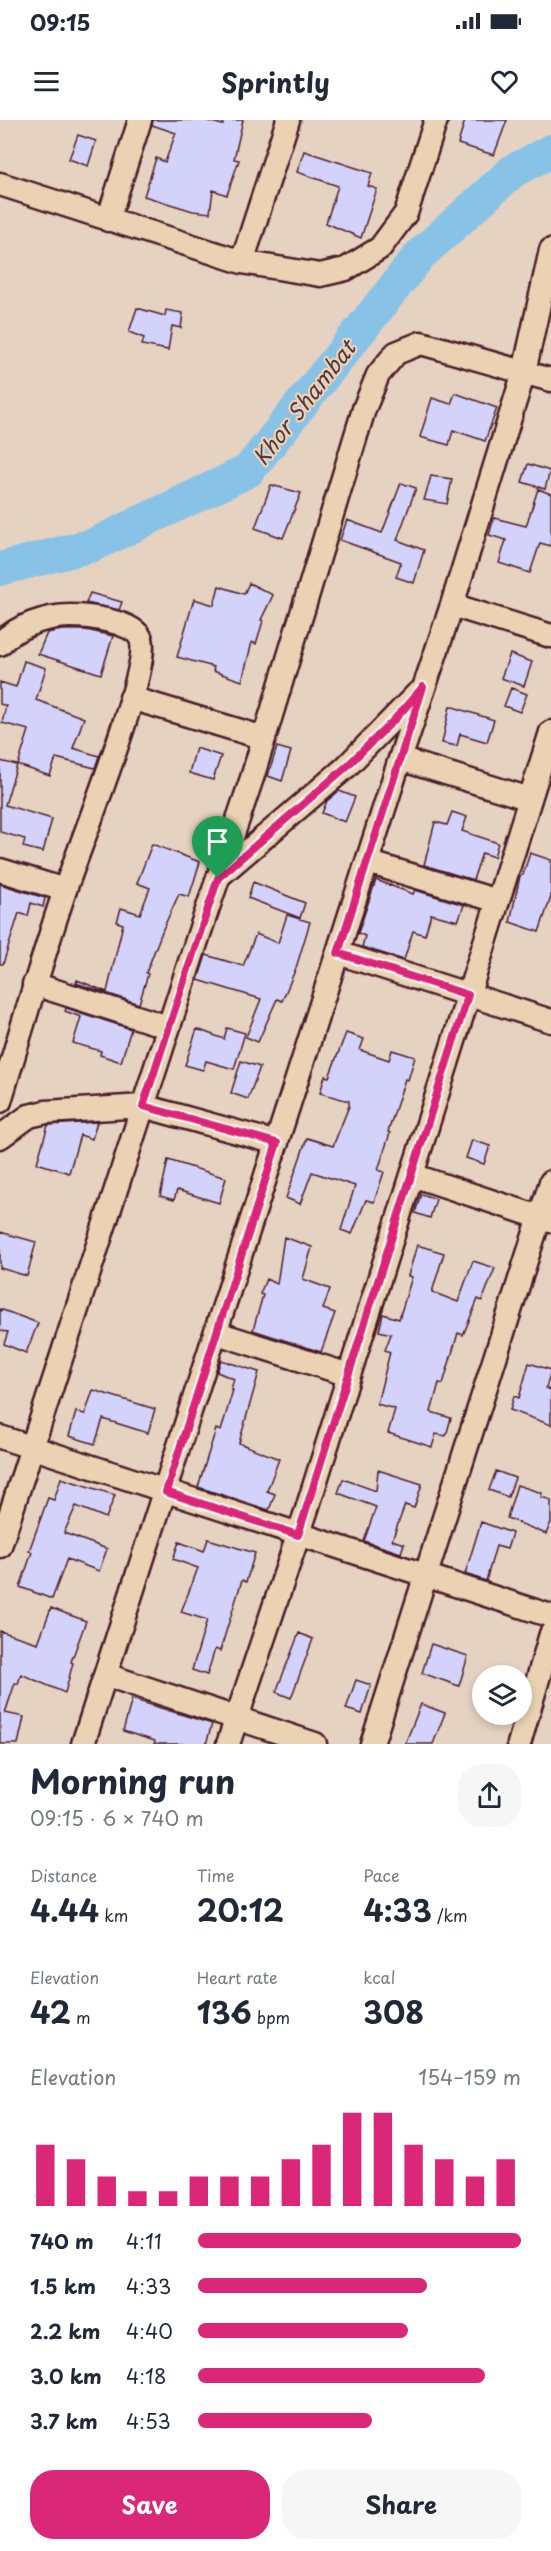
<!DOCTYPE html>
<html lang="en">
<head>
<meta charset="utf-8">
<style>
	:root { --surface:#fff; --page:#f6f6f7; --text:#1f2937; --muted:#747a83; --accent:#db2777 }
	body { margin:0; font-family:"Playpen Sans",sans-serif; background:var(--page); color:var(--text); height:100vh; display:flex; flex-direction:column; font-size:22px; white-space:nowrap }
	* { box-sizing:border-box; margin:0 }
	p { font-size:20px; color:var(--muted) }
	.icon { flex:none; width:33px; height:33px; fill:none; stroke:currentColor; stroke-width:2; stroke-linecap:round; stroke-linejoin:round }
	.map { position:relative; height:1624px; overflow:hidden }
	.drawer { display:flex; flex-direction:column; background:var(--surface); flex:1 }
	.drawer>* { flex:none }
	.tools { position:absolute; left:472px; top:1545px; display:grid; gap:12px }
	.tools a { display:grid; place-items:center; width:60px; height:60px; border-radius:50%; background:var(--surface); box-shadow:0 3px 9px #0003; font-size:30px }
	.pin { position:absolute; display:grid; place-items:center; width:51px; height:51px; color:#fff; margin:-62px -26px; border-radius:50% 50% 50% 0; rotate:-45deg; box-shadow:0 0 6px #0007 }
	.pin .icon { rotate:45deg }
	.round { display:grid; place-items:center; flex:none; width:63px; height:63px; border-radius:24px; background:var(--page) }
	.head { display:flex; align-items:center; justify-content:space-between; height:102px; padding:0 30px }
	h1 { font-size:33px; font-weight:700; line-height:45px }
	.metrics { display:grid; grid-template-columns:repeat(3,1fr); gap:9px; height:102px; padding:6px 30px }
	.metrics div { display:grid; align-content:center }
	.metrics b { font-size:30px; font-weight:700 }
	.metrics small { font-size:16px; font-weight:400 }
	.metrics p { font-size:16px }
	.chart { height:168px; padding:12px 30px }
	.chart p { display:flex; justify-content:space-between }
	.chart svg { width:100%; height:108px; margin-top:6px; stroke:var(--accent); stroke-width:6 }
	.primary-button { display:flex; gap:12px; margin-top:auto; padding:12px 30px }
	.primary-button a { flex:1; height:69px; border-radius:24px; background:var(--accent); color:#fff; font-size:24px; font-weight:700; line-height:69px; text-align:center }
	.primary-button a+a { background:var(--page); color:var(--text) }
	ul { padding:0 30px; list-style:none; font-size:20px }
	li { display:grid; grid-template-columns:96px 72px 1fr; align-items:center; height:45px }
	li i { height:15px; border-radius:8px; background:var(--accent) }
	.status { display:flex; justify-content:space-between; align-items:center; height:42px; padding:0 30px; background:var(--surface); direction:ltr }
	.status svg { height:16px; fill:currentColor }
	header { display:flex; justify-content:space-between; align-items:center; height:78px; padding:0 30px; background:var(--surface); font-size:27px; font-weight:700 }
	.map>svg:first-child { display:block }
</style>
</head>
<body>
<div class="status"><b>09:15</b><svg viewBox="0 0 49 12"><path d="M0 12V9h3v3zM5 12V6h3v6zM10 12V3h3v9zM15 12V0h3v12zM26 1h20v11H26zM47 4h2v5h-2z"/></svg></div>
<header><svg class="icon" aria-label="menu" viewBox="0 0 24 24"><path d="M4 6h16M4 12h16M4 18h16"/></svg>Sprintly<svg class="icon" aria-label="heart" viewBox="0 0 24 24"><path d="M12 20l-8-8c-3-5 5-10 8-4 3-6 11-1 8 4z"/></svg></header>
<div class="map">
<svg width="551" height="1624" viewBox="0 0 551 1624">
	<rect width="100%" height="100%" fill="#e6d2c1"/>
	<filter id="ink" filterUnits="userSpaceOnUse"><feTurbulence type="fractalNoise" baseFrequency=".0167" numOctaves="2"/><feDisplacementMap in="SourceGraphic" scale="12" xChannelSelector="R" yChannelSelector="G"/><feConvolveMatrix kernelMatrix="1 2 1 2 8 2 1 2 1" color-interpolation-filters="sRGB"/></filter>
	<g filter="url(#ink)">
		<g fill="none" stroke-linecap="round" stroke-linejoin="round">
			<path stroke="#88c3e7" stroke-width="34" d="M0,449L93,425L248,351L420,135L513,51L551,31"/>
		</g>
		<path fill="#d2d2fb" stroke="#4a1f2b" stroke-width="1.5" d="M153,0H204L223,5L224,0H243L234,39L239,40L227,75L213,70L210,93L193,91L144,76L156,38L165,42L176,13L152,5Z
			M465,0H507L494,35L458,24Z
			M78,15L96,21L88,46L69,39Z
			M304,31L372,53L368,66L377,69L361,118L326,103L338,66L297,52Z
			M137,188L165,196L166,190L183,193L181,208L172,206L168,230L142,225L144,218L129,212Z
			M455,273L497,288L485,321L453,310L449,325L420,317L432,278L451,284Z
			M528,344L550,351L545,369L522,362Z
			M431,356L452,359L447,384L424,380Z
			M401,363L416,368L397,420L424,430L414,463L396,457L401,442L340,420L347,400L382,413Z
			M271,365L301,373L283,418L255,408Z
			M538,369L551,374V426L540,423L530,453L499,443L506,420L489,415L494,398L526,406Z
			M249,463L273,475L261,500L263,501L256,524L252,522L242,561L213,551L214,547L177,537L194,479L214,485L219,466L244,474Z
			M90,473L122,482L119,490L86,483Z
			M62,510H86L113,516L101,554L38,534L47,513Z
			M510,534L532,542L524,566L501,558Z
			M24,541L46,548L36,580L84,598L73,628L99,636L95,648L56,638L50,656L18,645L29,610L2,603L6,586L0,584V562L16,567Z
			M511,568L527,574L520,592L504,586Z
			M450,586L494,600L487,622L460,614L457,626L442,623Z
			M277,627L291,631L282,661L268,656Z
			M196,628L221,636L213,660L189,653Z
			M0,641L17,645L5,685L52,699L43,732L23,727L25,719L0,712Z
			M339,671L355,677L345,702L322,693L327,681Z
			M452,692L467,697L462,711L498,723L494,737L482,733L473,760L424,745L435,702L447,705Z
			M152,724L200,742L189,777L179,774L163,809L146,853L148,854L139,884L76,863L77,860L107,872L123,804L117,802L121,788L140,794L150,768L137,763Z
			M530,733L551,740V777L539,812L510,802L520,756L523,755Z
			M376,760L413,774L415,770L464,785L458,801L431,794L425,815L413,811L404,840L362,827L365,816L358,813Z
			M253,762L305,783L300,798L248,778Z
			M0,764L45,778L43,787L31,783L28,796L19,793L3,844H0Z
			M287,795L310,802L296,848L282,881L277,879L258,922L246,917L261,879L198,860L206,835L243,846L256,814L278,823Z
			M66,888L131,909L121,942L100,935L101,931L73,923L81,897L65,891Z
			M227,908L245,913L234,949L206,941L203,950L185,945L197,909L224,919Z
			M346,913L364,919L360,930L389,940L392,930L415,937L408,960L405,959L388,1012L390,1013L378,1050L384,1052L374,1082L366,1080L352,1114L341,1110L355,1066L312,1052L300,1084L286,1078L307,1018L333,1026L349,986V981L320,973L325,956L329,957Z
			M241,941L260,947L248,979L231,973Z
			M97,1002L92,1019L80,1015L69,1053L37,1043L48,1005Z
			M472,1020L490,1026L484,1044L466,1038Z
			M168,1040L226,1058L219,1083L177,1070L174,1080L160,1076Z
			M421,1074L436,1079L430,1098L415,1093Z
			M0,1112L36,1122L27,1156L0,1148Z
			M284,1117L312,1127L303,1159L330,1169L323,1189L335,1193L321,1232L253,1210L263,1175L260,1174L266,1159L277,1164Z
			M417,1125L444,1133L432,1172L458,1182L473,1141L495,1148L482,1181L478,1179L463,1215L458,1213L443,1264L439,1263L431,1292L451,1298L446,1316L436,1314L432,1327L388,1313L395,1289L377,1284L390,1232L385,1230L391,1214L379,1211L383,1194L399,1199L412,1157L408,1156Z
			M0,1189L38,1203L26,1233L4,1224L8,1212L0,1211Z
			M221,1240L259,1252L239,1323L279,1339L267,1371L275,1374L269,1390L198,1367L216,1309L221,1311L233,1270L231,1269L234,1259L217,1252Z
			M529,1243L551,1250L546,1268L551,1270V1305L510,1290L514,1276L519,1278Z
			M93,1270L155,1289L148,1313L103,1299L95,1324L69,1316L76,1292L85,1294Z
			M378,1350L422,1364L414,1388L405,1385L392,1420L404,1424L401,1433L364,1421L376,1387L338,1373L343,1359L376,1371Z
			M496,1351L515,1358L508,1377L489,1370Z
			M61,1358L115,1375L106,1398L76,1386L64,1413L107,1429L99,1451L67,1439L52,1479L20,1467L32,1432L29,1431L48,1378L54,1380Z
			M517,1365L542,1373L541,1377L551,1380V1402L546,1414L507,1398Z
			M481,1402L512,1413L507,1429L496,1426L486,1461L465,1454Z
			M208,1419L255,1433L246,1462L242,1460L220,1531L215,1529L207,1555L192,1550L207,1500L181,1492L198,1448L173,1439L179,1422L204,1431Z
			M51,1488L86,1501L71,1542L73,1543L65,1573L21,1554L18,1564L15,1563L5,1593L24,1597L18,1624H0V1511L38,1523Z
			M299,1513L313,1519L291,1578L276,1572Z
			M431,1524L468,1536L459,1566L422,1553Z
			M356,1560L371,1565L362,1594L346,1589Z
			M132,1579L212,1604L206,1624H154L155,1621L123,1611Z
			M421,1584L445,1593L433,1624H405Z"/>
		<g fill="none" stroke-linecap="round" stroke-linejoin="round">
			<defs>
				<path id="minor" d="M0,64L242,142L288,0
					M108,100L140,0
					M242,142L320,155L346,149L380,128L406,93L436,0
					M452,485L551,516
					M0,524C16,506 47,496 70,496C87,496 134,501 141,519C152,548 77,732 64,773C41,842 21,911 0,981
					M131,578L264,618
					M400,639L530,679
					M367,742L498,781
					M0,750L65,770
					M219,756L346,647L417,574
					M338,833L551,901
					M34,864L168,907
					M0,1017L29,996L46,992L143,986L277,1023
					M412,1055L551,1101
					M217,1213L349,1255
					M0,1317L551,1496
					M0,1426L200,811L252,658L364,289L378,255L396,233L421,223L551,260
					M106,1555L315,1624
					M83,1624L400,639L452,485L524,252L551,130
					M228,1624L307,1389L551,612
					M372,1624L551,1062
					M519,1624L551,1514"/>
			</defs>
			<use href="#minor" stroke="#4a1f2b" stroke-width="27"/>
			<use href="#minor" stroke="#ebd2b3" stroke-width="22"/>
		</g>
	</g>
	<g fill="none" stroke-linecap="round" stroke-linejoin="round" filter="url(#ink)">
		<defs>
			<path id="route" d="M423,567L338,833L468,875L298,1415L166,1372L277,1023L143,986L218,758L346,647L395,599Z"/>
		</defs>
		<use href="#route" stroke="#fff" stroke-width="12"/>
		<use href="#route" stroke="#db2777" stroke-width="8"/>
	</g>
	<g text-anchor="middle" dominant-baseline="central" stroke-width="4.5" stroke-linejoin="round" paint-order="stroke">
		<g font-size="22" font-style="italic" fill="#533847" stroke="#ebd2b3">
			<text transform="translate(303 282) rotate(-52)">Khor Shambat</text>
		</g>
	</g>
</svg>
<div class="tools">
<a><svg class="icon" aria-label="layers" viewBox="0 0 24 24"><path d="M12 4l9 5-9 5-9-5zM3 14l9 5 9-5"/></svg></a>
</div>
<div class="pin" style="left:218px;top:758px;background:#1e9e55"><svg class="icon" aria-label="arrive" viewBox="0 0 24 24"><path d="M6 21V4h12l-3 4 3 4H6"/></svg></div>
</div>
<section class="drawer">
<div class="head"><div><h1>Morning run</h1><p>09:15 · 6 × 740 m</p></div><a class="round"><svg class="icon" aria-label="share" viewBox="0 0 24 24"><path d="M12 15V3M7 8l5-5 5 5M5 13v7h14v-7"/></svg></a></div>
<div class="metrics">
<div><p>Distance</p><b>4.44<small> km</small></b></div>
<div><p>Time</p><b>20:12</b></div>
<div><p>Pace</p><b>4:33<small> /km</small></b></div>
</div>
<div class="metrics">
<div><p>Elevation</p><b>42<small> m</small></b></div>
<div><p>Heart rate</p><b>136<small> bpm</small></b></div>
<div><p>kcal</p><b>308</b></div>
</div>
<div class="chart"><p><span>Elevation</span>154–159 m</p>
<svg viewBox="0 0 160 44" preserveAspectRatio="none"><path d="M5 44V19M15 44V25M25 44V32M35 44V38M45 44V38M55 44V32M65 44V32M75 44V32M85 44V25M95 44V19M105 44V6M115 44V6M125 44V19M135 44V25M145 44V32M155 44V25"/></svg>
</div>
<ul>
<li><b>740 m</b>4:11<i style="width:100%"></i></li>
<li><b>1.5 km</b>4:33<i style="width:71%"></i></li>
<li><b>2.2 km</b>4:40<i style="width:65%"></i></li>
<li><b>3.0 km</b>4:18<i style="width:89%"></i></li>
<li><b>3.7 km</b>4:53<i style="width:54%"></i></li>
</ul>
<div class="primary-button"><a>Save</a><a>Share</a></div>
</section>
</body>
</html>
